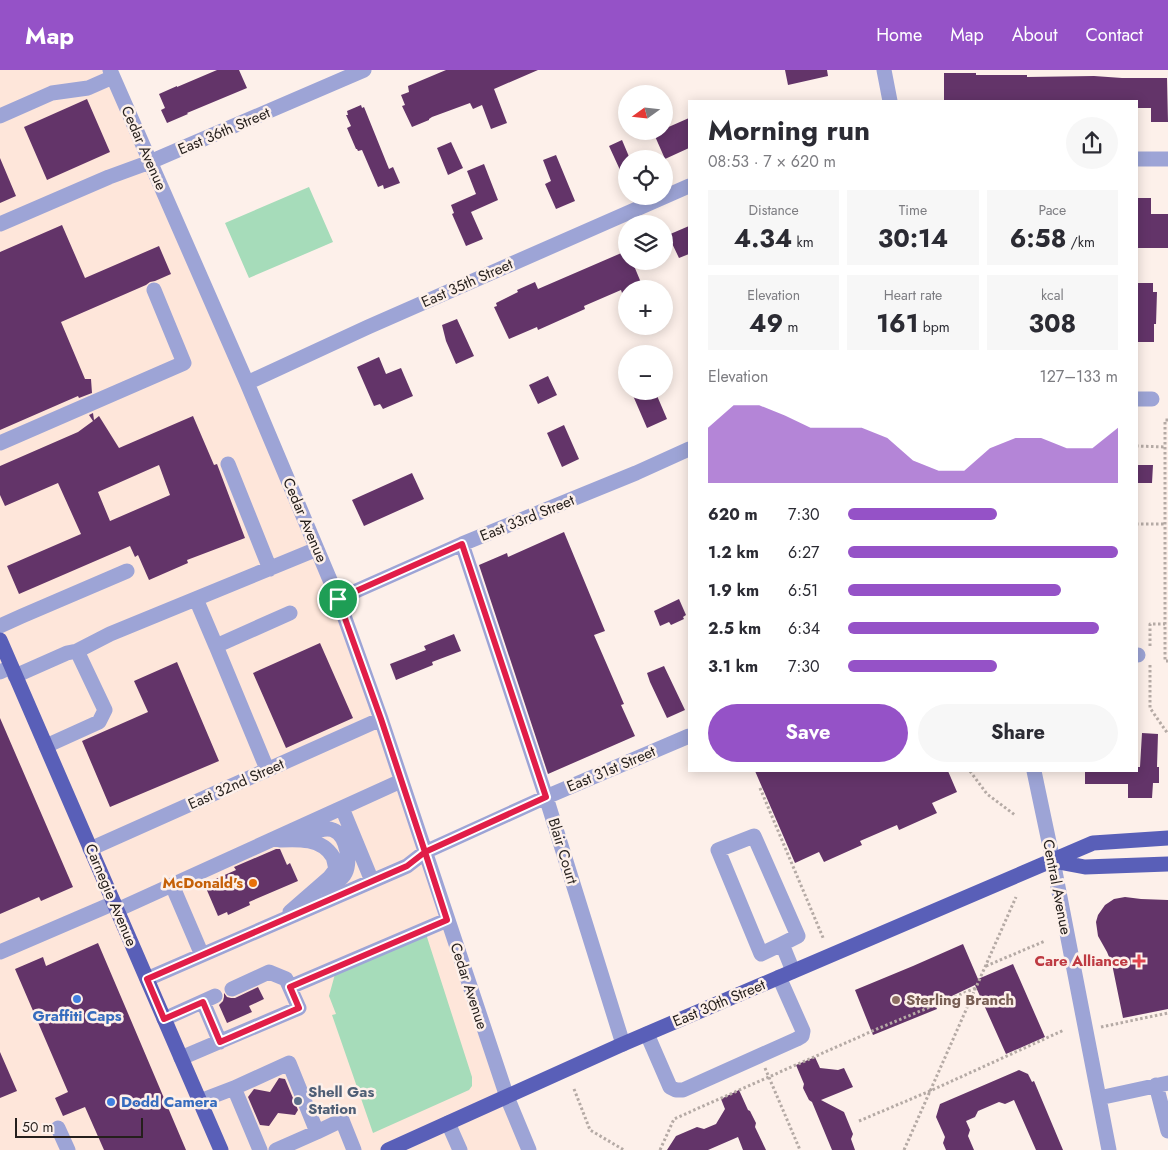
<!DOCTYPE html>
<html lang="en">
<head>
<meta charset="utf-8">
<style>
	:root { --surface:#fff; --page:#f7f7f7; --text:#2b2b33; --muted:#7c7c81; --accent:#9552c7 }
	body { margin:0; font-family:Jost,sans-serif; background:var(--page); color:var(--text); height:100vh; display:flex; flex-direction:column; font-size:19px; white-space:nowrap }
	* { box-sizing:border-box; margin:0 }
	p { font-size:16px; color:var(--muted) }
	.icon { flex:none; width:28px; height:28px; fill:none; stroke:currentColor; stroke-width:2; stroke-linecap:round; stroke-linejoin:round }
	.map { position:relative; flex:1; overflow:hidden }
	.side { position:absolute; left:688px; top:30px; width:450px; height:672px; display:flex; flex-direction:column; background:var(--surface); border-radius:0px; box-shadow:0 2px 12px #0003 }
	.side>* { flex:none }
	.needle { width:32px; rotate:255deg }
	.controls { position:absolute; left:618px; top:15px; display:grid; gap:10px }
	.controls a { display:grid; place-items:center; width:55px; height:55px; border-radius:50%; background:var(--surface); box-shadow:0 2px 12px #0003; font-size:25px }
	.scale { position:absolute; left:15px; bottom:12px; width:128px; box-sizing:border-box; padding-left:5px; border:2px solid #251f1c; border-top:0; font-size:14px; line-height:18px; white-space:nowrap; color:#251f1c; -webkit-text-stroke:4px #fdf0ea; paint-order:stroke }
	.pin { position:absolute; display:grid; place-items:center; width:42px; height:42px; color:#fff; margin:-21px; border:2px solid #fff; border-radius:50%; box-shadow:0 1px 5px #0007 }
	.round { display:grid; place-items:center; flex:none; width:52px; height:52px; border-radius:26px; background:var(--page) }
	.headline { display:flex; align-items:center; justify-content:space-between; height:85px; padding:0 20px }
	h1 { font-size:28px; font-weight:700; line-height:38px }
	.figures { display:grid; grid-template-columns:repeat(3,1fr); gap:8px; height:85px; padding:5px 20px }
	.figures div { display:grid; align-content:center; border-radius:0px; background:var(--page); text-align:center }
	.figures b { font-size:25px; font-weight:700 }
	.figures small { font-size:14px; font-weight:400 }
	.figures p { font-size:14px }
	.chart { height:140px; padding:10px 20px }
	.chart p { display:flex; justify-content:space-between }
	.chart svg { width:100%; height:90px; margin-top:5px; fill:var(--accent); opacity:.7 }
	.button { display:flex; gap:10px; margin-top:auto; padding:10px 20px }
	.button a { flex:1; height:58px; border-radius:30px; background:var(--accent); color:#fff; font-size:20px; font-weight:700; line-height:58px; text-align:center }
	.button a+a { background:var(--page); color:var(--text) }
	ul { padding:0 20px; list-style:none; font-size:16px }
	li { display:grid; grid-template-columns:80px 60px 1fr; align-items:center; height:38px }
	li i { height:12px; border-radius:6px; background:var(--accent) }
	header { display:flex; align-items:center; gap:30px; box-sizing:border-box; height:70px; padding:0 25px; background:var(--accent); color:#fff }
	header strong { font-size:24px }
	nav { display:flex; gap:28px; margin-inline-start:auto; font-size:18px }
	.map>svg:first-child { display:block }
</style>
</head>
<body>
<header>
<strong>Map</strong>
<nav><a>Home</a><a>Map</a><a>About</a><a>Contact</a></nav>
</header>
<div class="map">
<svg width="1168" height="1080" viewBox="0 0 1168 1080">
	<rect width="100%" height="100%" fill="#fdf0ea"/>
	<path fill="#fee6da" d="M0,0H110L338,529L529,1080H0Z"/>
	<path fill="#a6dcba" d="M309,117L333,172L249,208L225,153Z
		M426,864L472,1007V1016L469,1020L373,1063L332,945L336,944L329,926L335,904Z"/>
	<path fill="#633469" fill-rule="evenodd" d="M217,0H239L247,18L187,43L188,44L167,53L161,40L165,38L159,24L177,16V17Z
		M446,0H538L494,19L507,53L491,59L482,35L473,39L470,33L432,47L429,49V50L412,57L402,36L405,35L401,25L409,22L408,16Z
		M785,0H827L828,6L788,15Z
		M944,3H976V5H1027V7L1094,6L1122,8H1167L1168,52H1151V38H1136V31H944Z
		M87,29L110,82L47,110L24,57Z
		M361,35L362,38L364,37L389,99L393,97L400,113L384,119L383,115L378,117L362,80L358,81L357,79H356L347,58L351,56L346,45H348L347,41Z
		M689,48V78L665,89L654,64L660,61H664V59Z
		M622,70L630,89H626V113L609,76Z
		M451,72L463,98L448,105L437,78Z
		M556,85L575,131L556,139L545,114L551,111L543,90Z
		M0,88L16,126L0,133Z
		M484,94L498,130L471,142L483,169L466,176L452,144L454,143L451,135L476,124L467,101Z
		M1136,128H1151V144H1168V178H1136Z
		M62,155L85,208L159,176L171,204L155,211L150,212L146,215L61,252L85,309H91L92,323L79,328L78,326L0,360V182Z
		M689,156V184L679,188L668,165Z
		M626,181V191H632L642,215L633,219H626V221L622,223L621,220L584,236L585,239L538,260L537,257L509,269L494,237L497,236L496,233L518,222L517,220L535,212L538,219Z
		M1136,213H1153V222H1157L1156,254H1154V272H1136Z
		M457,249L474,286L456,294L446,271L442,255Z
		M379,287L386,304L401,298L413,326L383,339L380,334L374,336L357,297Z
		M548,306L557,325L538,334L529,315Z
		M631,321H655L667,349L647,358Z
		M93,343L94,350L99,346L119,378L193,346L214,395L217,394L245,468L187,490L188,493L149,510L138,485L135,487L130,476L19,524L7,496L81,464L58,413L5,436L0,425V396L78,362L93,351L89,345ZM159,395L170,425L110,451L98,422Z
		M564,355L579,389L562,397L547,363Z
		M1136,395H1153L1152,413H1136Z
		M412,403L424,429L364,456L352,430Z
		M564,462L605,561L594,565L624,634L621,635L635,666L548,704L479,495L507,483L508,487Z
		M679,529L686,545L683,547L684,549L671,555L669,552L660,556L654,541Z
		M454,564L461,581L432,592L433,595L396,610L390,594L426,580L424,576Z
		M320,573L353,648L286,678L253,603Z
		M177,592L219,691L110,737L82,671L148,642L134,611Z
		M664,596L685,640L667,648L650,612L647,603Z
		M0,648L73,817L41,831L39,827L0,844Z
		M1142,663L1158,664L1157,697H1159V713H1153L1152,728H1128V714H1085V701H1136V697H1140Z
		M755,701H948L957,722L932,733L937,743L899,760L897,755L860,771L862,775L824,792L819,782L795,793Z
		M276,779H280L287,795L290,793L298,811L249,832L250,835L228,845L227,842L218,846L206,818L213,815L211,811L236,800L234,797Z
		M1125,827L1141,829L1168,830V939L1123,948L1112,894L1107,882L1098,866L1096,852L1098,845L1105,835L1114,829Z
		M98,873L127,941L186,1080H104L85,1037L63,1046L55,1028L68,1022L15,899L43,887L46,896Z
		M963,874L978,909L1013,894L1045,967L1006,984L975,915L935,934L937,939L873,965L855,920L913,896Z
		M258,917L264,929L249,936L252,942L227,953L219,935L223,931L224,927V923L227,927L231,928H235Z
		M0,982L17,1021L0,1028Z
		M815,987L820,998L838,1000L844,998L853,1017L821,1030L844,1042L853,1064L851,1069L855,1080H832L812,1032L809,1030L803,1018L804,1014L796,995Z
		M1019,1000L1028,1004L1032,1012L1034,1011L1063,1080H1036L1014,1030L1005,1034L999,1032L978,1041L975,1047L966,1051L970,1060L968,1066L974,1080H946L943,1073L945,1067L936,1047L940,1034Z
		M279,1008L285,1009L298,1040L295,1045L278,1043L269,1056L260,1055L248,1027L254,1019L270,1022Z
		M739,1020L748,1040L750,1041L756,1053L755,1057L766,1080H743L738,1067L708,1080H667L676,1066L697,1057L704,1059L716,1054L725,1039L721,1029Z"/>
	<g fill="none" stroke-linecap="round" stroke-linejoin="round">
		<path stroke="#b5aaa5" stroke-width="3" stroke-dasharray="2.5 2.5" stroke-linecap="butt" d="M1168,350H1165V591H1168
			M1136,376L1165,377
			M1136,454H1165
			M1150,576V554H1165
			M1150,595V638L1168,664
			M970,701L987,724L1015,745
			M760,718L824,870
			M986,896L1045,871
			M1101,957L1168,943
			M765,998L800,1080
			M574,1019L590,1060L624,1080
			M859,1051L930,1021L1064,960
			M660,1080L674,1049L877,959L976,918
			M904,1080L1016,827"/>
		<path stroke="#9da4d6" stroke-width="15" d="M110,0L247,313L338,529L381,649L507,1027L529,1080
			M884,0L890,31
			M0,46L52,23L88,18L113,7
			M1136,89H1168
			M0,154L109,107L150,92L364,0
			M247,313L368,257L689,116
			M1136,329H1152
			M0,373L184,293L154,220
			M228,394L270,499
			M462,474L546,727L623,974
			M196,529L216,576
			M338,529L462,474L636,403L689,379
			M0,556L22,546L127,501
			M77,581L110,564L317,479
			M1136,585H1138
			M0,602L11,597
			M15,606L67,583L77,581L105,640L99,652L46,676
			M267,699L216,576L290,543
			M1034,701L1053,791L1109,1080
			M342,738L372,811
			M303,766C312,763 324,756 333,760C347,765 352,794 344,805C340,811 331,815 325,818
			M280,770C298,769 322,768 333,787C334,790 335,795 336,799L329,808L290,842
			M90,779L381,649
			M172,815L202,885
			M117,840L401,711
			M782,874L798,866L754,766L718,780L761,884L782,874L793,901
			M0,882L114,833
			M147,909L407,796L425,782L546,727L689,666
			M290,917L447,850
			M203,932L220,972
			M164,949L215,926
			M647,964L670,1017L676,1020H683L797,969L802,966L803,961L779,907
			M181,988L299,938L286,909L269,902L232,919
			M1156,1015L1168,1061
			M234,1018L260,1080
			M1099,1028L1168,1013
			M200,1031L234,1018L289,993L317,1062L276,1080
			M448,1053L460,1080
			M58,1058L68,1080
			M317,1062L342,1050L354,1080"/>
		<path stroke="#595fb8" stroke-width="15" d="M0,570L221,1080
			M1053,791L1085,797L1168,794
			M388,1080L623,974L1093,773L1168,768"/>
	</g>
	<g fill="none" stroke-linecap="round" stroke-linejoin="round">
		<defs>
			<path id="route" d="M338,529L381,649L425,782L407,796L147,909L164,949L203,932L220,972L299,938L290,917L447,850L425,782L546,727L462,474L338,529"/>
		</defs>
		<use href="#route" stroke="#fff" stroke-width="10"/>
		<use href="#route" stroke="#e11d48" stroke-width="6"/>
	</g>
	<circle fill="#e8710a" stroke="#fdf0ea" stroke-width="2" cx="253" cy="813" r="5"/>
	<path fill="#e0444e" stroke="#fdf0ea" stroke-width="2" d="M1136.5 883.5h5v5h5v5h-5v5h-5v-5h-5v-5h5z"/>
	<g fill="#3f7fe0" stroke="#fdf0ea" stroke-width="2">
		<circle cx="77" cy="929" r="5"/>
		<circle cx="111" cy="1032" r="5"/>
	</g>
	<circle fill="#8d6e63" stroke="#fdf0ea" stroke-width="2" cx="896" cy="930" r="5"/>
	<circle fill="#5c6f8a" stroke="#fdf0ea" stroke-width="2" cx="298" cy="1031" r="5"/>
	<g text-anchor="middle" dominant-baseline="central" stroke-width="5" stroke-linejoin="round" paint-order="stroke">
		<g font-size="15" fill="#251f1c" stroke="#fdf0ea">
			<text transform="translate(224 61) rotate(-23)">East 36th Street</text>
			<text transform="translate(144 78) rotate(66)">Cedar Avenue</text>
			<text transform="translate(467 213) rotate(-24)">East 35th Street</text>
			<text transform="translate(527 448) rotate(-22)">East 33rd Street</text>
			<text transform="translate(305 450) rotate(67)">Cedar Avenue</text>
			<text transform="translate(611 699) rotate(-23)">East 31st Street</text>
			<text transform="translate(236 714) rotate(-24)">East 32nd Street</text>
			<text transform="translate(563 781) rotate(73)">Blair Court</text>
			<text transform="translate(1057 817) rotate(79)">Central Avenue</text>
			<text transform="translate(111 825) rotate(67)">Carnegie Avenue</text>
			<text transform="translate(469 916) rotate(72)">Cedar Avenue</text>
			<text transform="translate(719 933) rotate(-23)">East 30th Street</text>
		</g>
		<g font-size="15" font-weight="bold" fill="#c56008" stroke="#fdf0ea" text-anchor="end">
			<text x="243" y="813">McDonald's</text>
		</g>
		<g font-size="15" font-weight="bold" fill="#be3a42" stroke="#fdf0ea" text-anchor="end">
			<text x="1128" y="891">Care Alliance</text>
		</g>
		<g font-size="15" font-weight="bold" fill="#785e54" stroke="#fdf0ea" text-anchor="start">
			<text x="906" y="930">Sterling Branch</text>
		</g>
		<g font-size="15" font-weight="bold" fill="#366cbe" stroke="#fdf0ea">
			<text x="77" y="946">Graffiti Caps</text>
			<text x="121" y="1032" text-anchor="start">Dodd Camera</text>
		</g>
		<g font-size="15" font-weight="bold" fill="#4e5e75" stroke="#fdf0ea" text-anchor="start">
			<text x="308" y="1022">Shell Gas<tspan x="308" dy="17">Station</tspan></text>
		</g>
	</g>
</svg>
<div class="controls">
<a><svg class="needle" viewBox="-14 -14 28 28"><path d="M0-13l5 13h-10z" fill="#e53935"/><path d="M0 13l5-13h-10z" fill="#7c7c81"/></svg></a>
<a><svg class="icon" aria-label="locate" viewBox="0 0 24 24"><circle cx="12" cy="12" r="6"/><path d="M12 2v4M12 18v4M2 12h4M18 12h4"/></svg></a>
<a><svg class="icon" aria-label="layers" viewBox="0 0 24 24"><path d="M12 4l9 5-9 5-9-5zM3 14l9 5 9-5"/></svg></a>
<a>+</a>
<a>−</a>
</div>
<div class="scale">50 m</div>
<div class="pin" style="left:338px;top:529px;background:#1e9e55"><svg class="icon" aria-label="arrive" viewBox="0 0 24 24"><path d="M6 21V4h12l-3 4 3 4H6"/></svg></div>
<section class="side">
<div class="headline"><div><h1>Morning run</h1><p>08:53 · 7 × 620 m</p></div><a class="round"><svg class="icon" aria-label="share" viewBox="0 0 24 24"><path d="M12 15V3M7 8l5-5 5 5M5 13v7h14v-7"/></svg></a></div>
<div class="figures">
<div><p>Distance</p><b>4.34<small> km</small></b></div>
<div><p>Time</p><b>30:14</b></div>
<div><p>Pace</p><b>6:58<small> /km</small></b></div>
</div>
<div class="figures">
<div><p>Elevation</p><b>49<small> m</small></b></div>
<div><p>Heart rate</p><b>161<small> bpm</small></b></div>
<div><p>kcal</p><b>308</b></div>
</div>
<div class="chart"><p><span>Elevation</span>127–133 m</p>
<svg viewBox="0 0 160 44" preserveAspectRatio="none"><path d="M0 44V17L10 6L20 6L30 11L40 17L50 17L60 17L70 22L80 33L90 38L100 38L110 27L120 22L130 22L140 27L150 27L160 17V44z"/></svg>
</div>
<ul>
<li><b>620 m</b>7:30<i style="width:55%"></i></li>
<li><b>1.2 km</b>6:27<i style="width:100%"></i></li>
<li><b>1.9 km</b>6:51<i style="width:79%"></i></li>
<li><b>2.5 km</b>6:34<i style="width:93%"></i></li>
<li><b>3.1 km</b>7:30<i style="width:55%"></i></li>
</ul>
<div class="button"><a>Save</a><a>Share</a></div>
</section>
</div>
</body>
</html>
